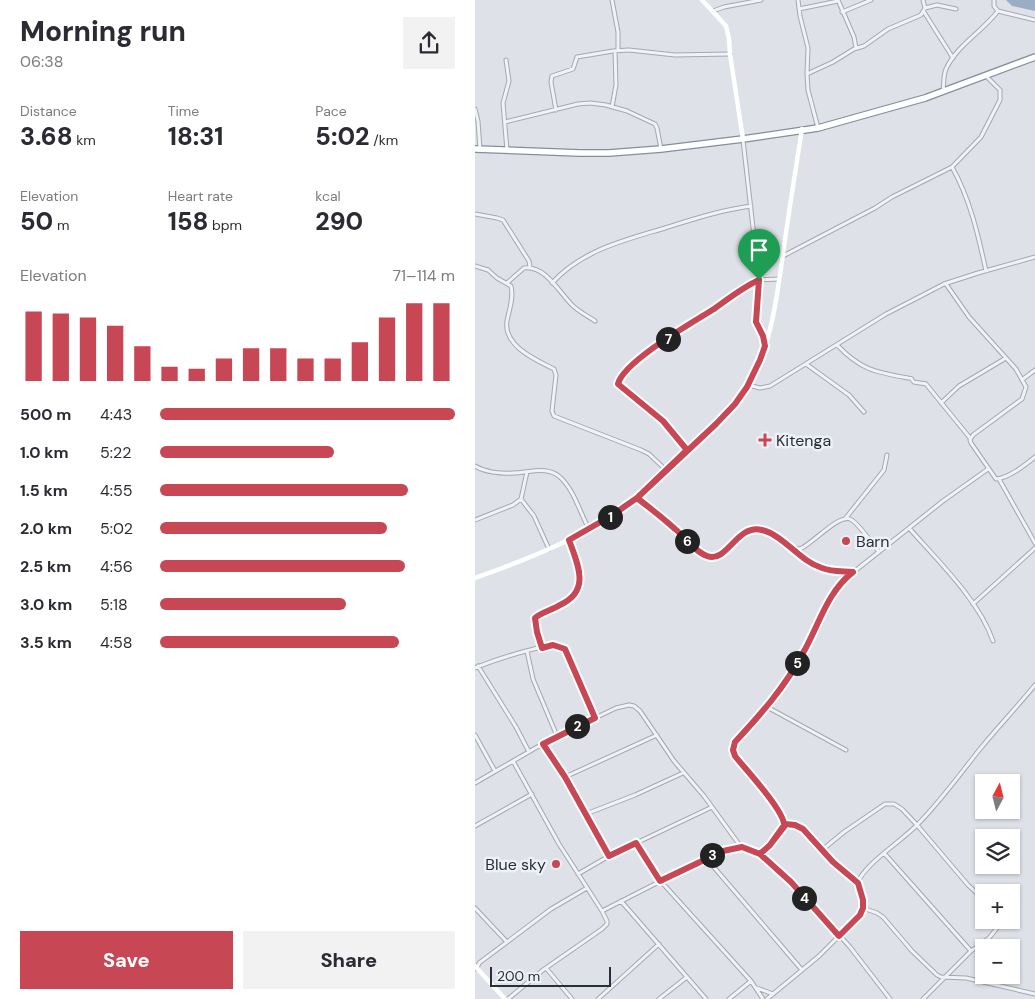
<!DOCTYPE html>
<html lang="en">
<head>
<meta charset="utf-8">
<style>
	:root { --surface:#fff; --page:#f2f2f3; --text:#2b2b33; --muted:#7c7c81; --accent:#c74755 }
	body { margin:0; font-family:"DM Sans",sans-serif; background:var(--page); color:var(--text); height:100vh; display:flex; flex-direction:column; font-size:19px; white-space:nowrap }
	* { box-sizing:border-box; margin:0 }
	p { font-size:16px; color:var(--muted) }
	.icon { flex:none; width:28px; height:28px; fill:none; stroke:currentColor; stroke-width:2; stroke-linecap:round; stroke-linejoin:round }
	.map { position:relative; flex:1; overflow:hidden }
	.panel { display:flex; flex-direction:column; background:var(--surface); width:475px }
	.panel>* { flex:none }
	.needle { width:32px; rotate:7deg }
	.tools { position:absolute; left:500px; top:774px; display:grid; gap:10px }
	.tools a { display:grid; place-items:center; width:45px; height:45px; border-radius:0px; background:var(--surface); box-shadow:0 1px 4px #0004; font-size:25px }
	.scale { position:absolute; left:15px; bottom:12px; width:121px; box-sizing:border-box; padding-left:5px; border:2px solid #282e3c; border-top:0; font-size:14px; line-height:18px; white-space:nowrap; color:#282e3c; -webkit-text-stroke:4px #edf0f4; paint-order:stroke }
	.pin { position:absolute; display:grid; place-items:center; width:42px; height:42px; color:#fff; margin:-51px -21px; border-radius:50% 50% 50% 0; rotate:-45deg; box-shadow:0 0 5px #0007 }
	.pin .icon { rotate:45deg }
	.km { position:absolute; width:25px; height:25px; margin:-12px; border-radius:50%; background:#222; color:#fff; font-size:14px; line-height:25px; text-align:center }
	.round { display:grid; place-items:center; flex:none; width:52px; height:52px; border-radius:0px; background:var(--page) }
	.summary { display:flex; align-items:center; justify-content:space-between; height:85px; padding:0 20px }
	h1 { font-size:28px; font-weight:800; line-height:38px }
	.figures { display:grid; grid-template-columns:repeat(3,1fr); gap:8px; height:85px; padding:5px 20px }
	.figures div { display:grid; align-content:center }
	.figures b { font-size:25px; font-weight:800 }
	.figures small { font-size:14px; font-weight:400 }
	.figures p { font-size:14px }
	.chart { height:140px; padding:10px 20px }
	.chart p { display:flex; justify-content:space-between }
	.chart svg { width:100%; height:90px; margin-top:5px; stroke:var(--accent); stroke-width:6 }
	.primary-button { display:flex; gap:10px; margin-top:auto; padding:10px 20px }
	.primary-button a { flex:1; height:58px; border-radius:0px; background:var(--accent); color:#fff; font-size:20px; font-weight:800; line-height:58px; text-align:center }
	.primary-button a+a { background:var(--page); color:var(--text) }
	ul { padding:0 20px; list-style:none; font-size:16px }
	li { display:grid; grid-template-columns:80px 60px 1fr; align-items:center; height:38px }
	li i { height:12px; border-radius:6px; background:var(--accent) }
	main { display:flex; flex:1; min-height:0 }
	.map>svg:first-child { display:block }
</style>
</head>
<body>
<main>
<section class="panel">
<div class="summary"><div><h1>Morning run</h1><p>06:38</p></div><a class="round"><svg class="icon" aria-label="share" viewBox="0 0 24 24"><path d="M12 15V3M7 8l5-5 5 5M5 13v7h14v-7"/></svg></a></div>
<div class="figures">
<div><p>Distance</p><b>3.68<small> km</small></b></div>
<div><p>Time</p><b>18:31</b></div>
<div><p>Pace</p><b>5:02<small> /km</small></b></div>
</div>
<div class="figures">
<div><p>Elevation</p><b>50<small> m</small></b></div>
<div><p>Heart rate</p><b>158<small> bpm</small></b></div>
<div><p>kcal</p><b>290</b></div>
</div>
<div class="chart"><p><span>Elevation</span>71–114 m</p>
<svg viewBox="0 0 160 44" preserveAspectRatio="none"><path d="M5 44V10M15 44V11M25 44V13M35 44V17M45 44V27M55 44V37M65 44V38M75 44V33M85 44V28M95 44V28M105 44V33M115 44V33M125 44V25M135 44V13M145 44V6M155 44V6"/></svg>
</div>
<ul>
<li><b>500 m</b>4:43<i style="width:100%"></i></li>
<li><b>1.0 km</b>5:22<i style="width:59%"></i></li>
<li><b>1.5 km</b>4:55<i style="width:84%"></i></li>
<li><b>2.0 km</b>5:02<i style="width:77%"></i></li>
<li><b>2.5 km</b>4:56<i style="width:83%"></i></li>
<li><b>3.0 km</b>5:18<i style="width:63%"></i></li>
<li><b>3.5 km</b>4:58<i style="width:81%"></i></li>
</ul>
<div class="primary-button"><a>Save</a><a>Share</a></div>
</section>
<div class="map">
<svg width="560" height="999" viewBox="0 0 560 999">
	<rect width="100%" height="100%" fill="#dee1e7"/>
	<path fill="#9aadc5" d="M531,0H560V11L537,6Z"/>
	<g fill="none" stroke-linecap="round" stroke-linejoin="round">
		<defs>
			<path id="street" d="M137,0L143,32V50
				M323,0L325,16L333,48L332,74
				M363,0L379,37L381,48
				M519,0V6L523,11L560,20
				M450,8L462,5L481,9
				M324,9L363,1
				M238,11L249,7L286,0
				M367,12L396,0
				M449,12L478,58
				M31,60L34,81L28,103L32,150
				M468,92C469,84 468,76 471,69C482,45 508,31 523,11
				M137,107L141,85L140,51
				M0,109L3,121L5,149
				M81,110L76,82L77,76L98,69L102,57L138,51L154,50L200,55L255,54
				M30,122L103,104L115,103L131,105L152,111L180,124L182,128L186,149
				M343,128L333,90L332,74L358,62L379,49L389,46L413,29L446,15L450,8L448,0
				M268,140L284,280L281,322L288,336L290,346
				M477,167C495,199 503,234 511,271
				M0,214L22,218L28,220L54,261L55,267
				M308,256L400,208L417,197L477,167L506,137L525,100V90L511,76
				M0,266L13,270L22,278L36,286C39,298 34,310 32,321C28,346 61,360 79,369L81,375L77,411L79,416L166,450L174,454L192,471
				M32,283L49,268C70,265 84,292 97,305C104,312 113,316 120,321
				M77,283C107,250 150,240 190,228C219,219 246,210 276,206
				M471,284L494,317L541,369L551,387L547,399L498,435L495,440L496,443L521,479C534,478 550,465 560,457
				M362,345C386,370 400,372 433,378C440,379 434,378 439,382C443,383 447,383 451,384L495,438
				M331,364L374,395L389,412
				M548,379L560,370
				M273,385L285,388L295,386L411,314L444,297L469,284L503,273L560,257
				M466,403L484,386L531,358
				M212,450C193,424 171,404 144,386V379L170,355L208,327L279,282L284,280L304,279
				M0,466C10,472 26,474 38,473C54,473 73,465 86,478C100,492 105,513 114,529
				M524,479L560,543
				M162,498C175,508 188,518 201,529C209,537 222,554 233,557C239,559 246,555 250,551C258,544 269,528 280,528C298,529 308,548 325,549C337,544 364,514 375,519C383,522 398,545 404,552
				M46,499L59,516L74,549
				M370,519L409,470L412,455
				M0,520L38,505L46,499L52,472
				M434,528C462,560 504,600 518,641
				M319,549C340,567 351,570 378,572
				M498,604L560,548
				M67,648L60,624V618C70,610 82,608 93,602C115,588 101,559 94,540
				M52,651L58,679L82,736
				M3,666L41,727L54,752
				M0,668C14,662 72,642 85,646C89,648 91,651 93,655L120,718
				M292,707L371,750
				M0,735L20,771
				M68,744L90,777L134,856
				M90,777L182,735
				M0,783L76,739L141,708L154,705L159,706L165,711L199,761L229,796L266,847
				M111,814L160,795L208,773
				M310,824L320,825L328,829L359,862L376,879L383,883
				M0,826L57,794
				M161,843L182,877L276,981L288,999
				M347,850L369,832L410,804H419L427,809L442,825L493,885L509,900
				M409,853L496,951
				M285,854L295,845L310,824C305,803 273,774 259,756L258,750L260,741C286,714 310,687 328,653C341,629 350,604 366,582L468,501L513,469
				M231,858L327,970
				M103,874L134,856L237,807
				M146,901L231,999
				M0,908L32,942
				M388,908L402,913L408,917L437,951L462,975L466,977L491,978L560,994
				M127,911L231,858L248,851L267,847L285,854L295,861L316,882L375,947L415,999
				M71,968L97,999
				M2,969L4,963L76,909L112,888
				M282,988L298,994
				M33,999L68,970L127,929L132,924V921L127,911L84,844L38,761
				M123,999L184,944
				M184,999L212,977
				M254,999L276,981
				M292,999L344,956L385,915C391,902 384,895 383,883C387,866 429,839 442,825C465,802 485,774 505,749C523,727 542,707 560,685
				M448,999L496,951L514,938L522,928L523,920"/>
			<path id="highway" d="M0,149L105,153H134L186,149L268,139L343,128L450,98L560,57"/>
		</defs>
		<use href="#street" stroke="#a4a8b0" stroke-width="5"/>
		<use href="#highway" stroke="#868e9c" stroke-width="8"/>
		<use href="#street" stroke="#f0f2f5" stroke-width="3"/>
		<path stroke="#fff" stroke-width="4.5" d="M227,0L251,26L254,39L255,54L268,139
			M0,578C56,558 112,536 159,500C178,485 195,467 212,451C243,421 268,401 285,360C298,329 302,294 307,261C313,217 320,173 327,129
			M0,966L30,999"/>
		<use href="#highway" stroke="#fff" stroke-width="5.5"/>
	</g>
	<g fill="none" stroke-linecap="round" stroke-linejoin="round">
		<defs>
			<path id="route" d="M284,280L281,322L288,336L290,346L285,360L272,387L260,404L241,424L162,498L159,500L136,516L94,540C103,565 116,591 85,605C77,610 67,612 60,618L62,632L67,648L78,645L90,649L120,718L68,744L90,777L134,856L161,843L185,881L248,851L267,847L285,854L295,845L310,824L320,825L328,829L358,862L383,883L388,900V908L385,915L364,936L316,882L285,854L295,845L309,827C312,813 270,769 260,756L258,750L260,742C286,714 310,687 328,653C344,625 352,592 378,572C368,571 357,572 347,568C324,561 310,536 287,530C262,523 252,564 232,556C220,552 210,537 200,529C188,518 175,508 162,498L212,450L188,421L143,384C148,362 218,322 239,309C253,299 268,287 284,280"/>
		</defs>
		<use href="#route" stroke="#fff" stroke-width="10"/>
		<use href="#route" stroke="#c74755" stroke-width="6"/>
	</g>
	<g fill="#c74755" stroke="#edf0f4" stroke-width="2">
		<path d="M287.5 432.5h5v5h5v5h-5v5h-5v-5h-5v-5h5z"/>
		<circle cx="371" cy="541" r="5"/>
		<circle cx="81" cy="864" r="5"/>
	</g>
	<g text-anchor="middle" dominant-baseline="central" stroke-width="5" stroke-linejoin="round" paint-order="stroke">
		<g font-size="16" fill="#282e3c" stroke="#edf0f4" text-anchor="start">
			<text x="301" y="440">Kitenga</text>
			<text x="381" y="541">Barn</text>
			<text x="71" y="864" text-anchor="end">Blue sky</text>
		</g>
	</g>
</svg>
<div class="tools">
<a><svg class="needle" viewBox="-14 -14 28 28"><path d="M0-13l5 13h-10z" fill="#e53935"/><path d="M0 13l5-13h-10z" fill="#7c7c81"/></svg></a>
<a><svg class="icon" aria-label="layers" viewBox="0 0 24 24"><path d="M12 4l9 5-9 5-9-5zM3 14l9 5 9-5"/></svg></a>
<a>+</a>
<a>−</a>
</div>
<div class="scale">200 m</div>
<div class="pin" style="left:284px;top:280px;background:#1e9e55"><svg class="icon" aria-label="arrive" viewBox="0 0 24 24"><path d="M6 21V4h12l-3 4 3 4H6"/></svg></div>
<b class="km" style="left:135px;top:517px">1</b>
<b class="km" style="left:102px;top:726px">2</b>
<b class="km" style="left:237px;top:855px">3</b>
<b class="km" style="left:329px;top:898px">4</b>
<b class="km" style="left:322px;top:663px">5</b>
<b class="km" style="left:212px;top:541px">6</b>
<b class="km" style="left:193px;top:339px">7</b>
</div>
</main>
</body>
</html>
